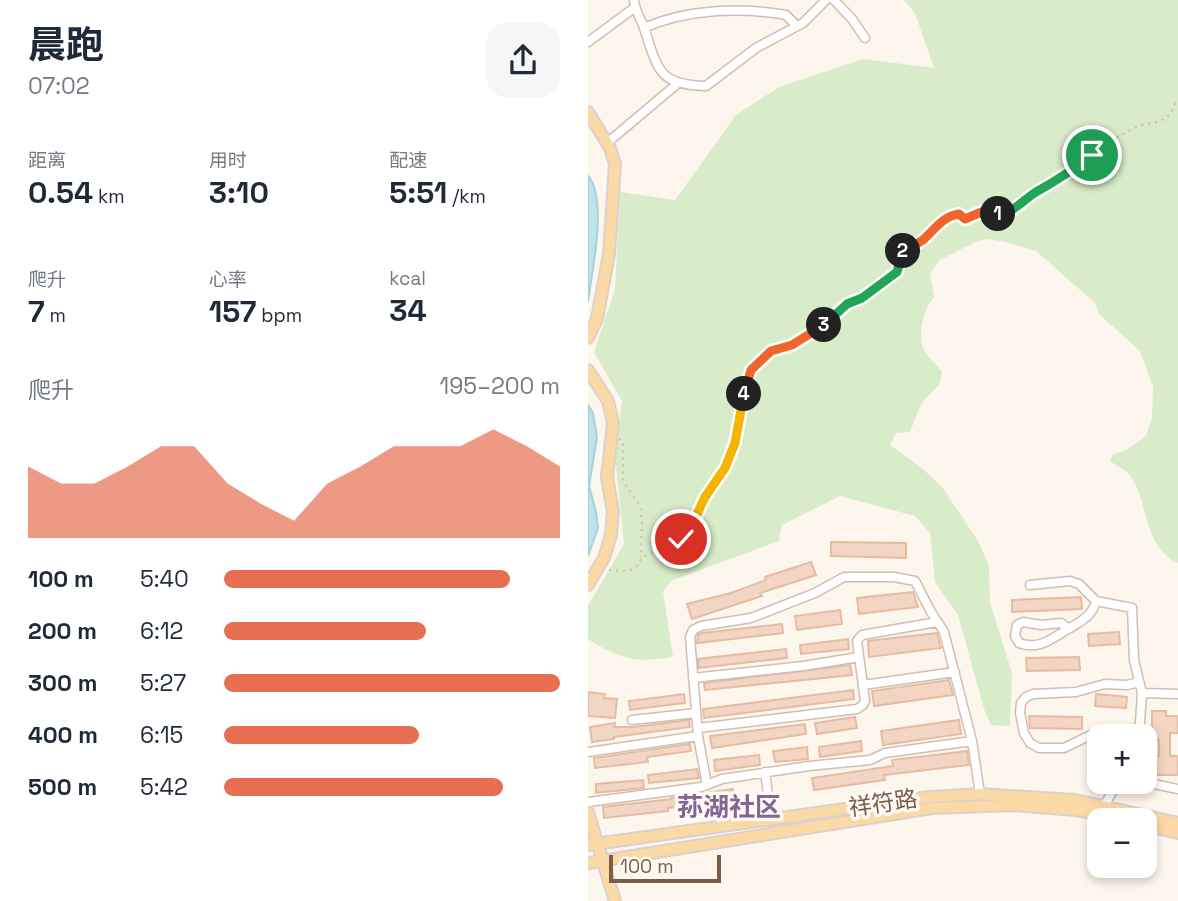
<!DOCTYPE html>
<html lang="zh">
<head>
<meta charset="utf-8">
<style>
	:root { --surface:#fff; --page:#f6f6f7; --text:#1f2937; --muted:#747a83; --accent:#e76f51 }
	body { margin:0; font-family:"Space Grotesk","Noto Sans SC",sans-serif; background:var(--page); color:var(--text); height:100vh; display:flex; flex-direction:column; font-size:26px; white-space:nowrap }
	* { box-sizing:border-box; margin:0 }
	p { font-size:23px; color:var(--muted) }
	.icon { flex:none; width:38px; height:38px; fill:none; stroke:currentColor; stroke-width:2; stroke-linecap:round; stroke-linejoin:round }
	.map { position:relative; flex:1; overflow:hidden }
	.side { display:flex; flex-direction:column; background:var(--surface); width:588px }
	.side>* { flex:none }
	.tools { position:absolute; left:499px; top:724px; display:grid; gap:14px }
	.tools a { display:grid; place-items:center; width:70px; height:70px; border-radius:14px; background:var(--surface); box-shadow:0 4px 10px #0003; font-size:35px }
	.scale { position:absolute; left:21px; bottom:18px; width:112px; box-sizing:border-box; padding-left:7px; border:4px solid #7a5c4d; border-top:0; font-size:19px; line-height:24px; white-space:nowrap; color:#7a5c4d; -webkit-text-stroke:5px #fffaf3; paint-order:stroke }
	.pin { position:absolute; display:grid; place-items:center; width:60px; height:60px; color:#fff; margin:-30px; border:4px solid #fff; border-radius:50%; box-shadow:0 2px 7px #0007 }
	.km { position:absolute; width:35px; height:35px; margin:-18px; border-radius:50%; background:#222; color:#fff; font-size:19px; line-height:35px; text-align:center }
	.round { display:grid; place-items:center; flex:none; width:74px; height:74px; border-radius:21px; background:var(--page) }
	.summary { display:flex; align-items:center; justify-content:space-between; height:119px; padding:0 28px }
	h1 { font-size:38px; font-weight:700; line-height:52px }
	.metrics { display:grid; grid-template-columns:repeat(3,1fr); gap:10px; height:119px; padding:7px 28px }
	.metrics div { display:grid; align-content:center }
	.metrics b { font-size:30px; font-weight:700 }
	.metrics small { font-size:19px; font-weight:400 }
	.metrics p { font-size:19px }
	.chart { height:196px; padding:14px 28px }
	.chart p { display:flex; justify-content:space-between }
	.chart svg { width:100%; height:126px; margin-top:7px; fill:var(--accent); opacity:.7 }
	ul { padding:0 28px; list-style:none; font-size:23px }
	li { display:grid; grid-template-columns:112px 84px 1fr; align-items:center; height:52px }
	li i { height:18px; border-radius:9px; background:var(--accent) }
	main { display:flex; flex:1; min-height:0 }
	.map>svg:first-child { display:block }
</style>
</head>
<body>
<main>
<section class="side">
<div class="summary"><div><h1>晨跑</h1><p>07:02</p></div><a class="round"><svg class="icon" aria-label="share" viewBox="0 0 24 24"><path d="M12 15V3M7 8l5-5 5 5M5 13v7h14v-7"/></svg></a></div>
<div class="metrics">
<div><p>距离</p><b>0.54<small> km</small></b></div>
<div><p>用时</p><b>3:10</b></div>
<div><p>配速</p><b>5:51<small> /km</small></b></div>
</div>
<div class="metrics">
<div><p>爬升</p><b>7<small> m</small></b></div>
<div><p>心率</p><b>157<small> bpm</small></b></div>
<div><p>kcal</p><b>34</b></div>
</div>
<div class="chart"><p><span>爬升</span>195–200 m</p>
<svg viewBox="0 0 160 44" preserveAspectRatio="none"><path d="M0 44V19L10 25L20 25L30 19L40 12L50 12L60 25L70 32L80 38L90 25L100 19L110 12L120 12L130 12L140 6L150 12L160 19V44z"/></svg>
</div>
<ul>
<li><b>100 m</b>5:40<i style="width:85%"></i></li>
<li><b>200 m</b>6:12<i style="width:60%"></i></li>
<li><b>300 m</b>5:27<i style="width:100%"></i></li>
<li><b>400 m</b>6:15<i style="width:58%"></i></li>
<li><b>500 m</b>5:42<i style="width:83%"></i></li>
</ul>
</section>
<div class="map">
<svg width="590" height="901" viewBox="0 0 590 901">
	<rect width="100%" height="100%" fill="#fdf6ec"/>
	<path fill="#d8ecc9" d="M316,0H590V563C556,548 561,505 544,478C540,471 529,466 522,461L525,454L537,451L558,436L564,418L565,387L552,351L512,315L506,302L448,251L418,242L400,239L389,241L352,260L342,273L346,297C336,309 331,329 334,345C337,355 348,364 354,372L352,384L334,402L322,432L308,433L302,445L335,469L354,487L390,541L401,566L402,603L424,673L422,726L403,725L396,709L370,615L347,582L342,533L327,516L252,496L194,525L191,541L85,580L75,591L85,657C47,663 33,660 0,639V606L36,544L27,456L34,401L6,352L27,289L32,192L87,200L148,115L191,87L275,59L346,68L327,13Z"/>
	<path fill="#bfe3e8" stroke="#a5d3da" stroke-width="2" d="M0,175C20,201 4,270 0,302Z
		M0,405L5,413L9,437L1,486L8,512L10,528L0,556Z"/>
	<path fill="#f3d5c3" stroke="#e6bba3" stroke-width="2" d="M243,542L318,543V558L243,556Z
		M223,562L228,575L172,593L174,596L104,619L99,604L143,593L178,580L177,577Z
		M325,592L330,607L271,614L269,598Z
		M493,597L494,609L424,612V600Z
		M252,610L254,624L209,630L207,616Z
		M194,624L195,633L109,643L110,635L114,633Z
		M531,632L532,644L501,646L500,634Z
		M349,633L353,648L281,657L280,641Z
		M260,639L261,649L213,654L212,645Z
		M198,649L199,658L111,668L110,659Z
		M491,657L492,670L439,671L438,658Z
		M262,665L264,675L117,690L116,683Z
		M361,680L365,695L286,706L284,691Z
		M265,690L266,699L116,718L115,709Z
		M0,692L17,694L16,698L29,699L27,718L0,716Z
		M96,694L97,703L42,710L41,701Z
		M508,694L539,697L538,708L507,706Z
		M564,711H578V716H590V733H582V756H590V775H566V756H571V740H564Z
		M441,716L494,717V729L442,728Z
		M267,717L269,728L229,734L227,723Z
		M101,720L102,727L26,737V739L4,742L2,727L27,723L26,727H45Z
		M371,720L373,734L295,745L293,731Z
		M217,724L218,734L124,748L122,736Z
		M273,741L274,751L232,757L231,747Z
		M102,744L103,751L59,757L60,762L7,768L6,758Z
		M219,747L220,759L187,762L185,751Z
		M379,751L381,765L296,775L297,780L226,790L224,778L305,766L304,760Z
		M171,755L172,765L127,771L126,760Z
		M109,769L111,778L61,783L60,775Z
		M55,780L56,788L8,793V784Z
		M145,789L146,800L80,808V811L16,818L15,807L83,799V798Z"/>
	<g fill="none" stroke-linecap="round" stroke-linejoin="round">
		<defs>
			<path id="minor" d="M46,0C47,12 54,20 57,31C70,70 71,85 118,86L168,48L215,23L238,0
				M246,0L264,19L277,38
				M56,28C98,9 153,7 198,15L209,26
				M0,42L46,8
				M19,143L89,84
				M442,585L482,581L491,584L508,601L544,608L546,660L554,693L551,737
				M480,628L473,623L453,625L435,622L429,625L427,636L431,643C452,651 465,637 482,628C495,620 504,616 508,601
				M105,678L215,666L271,657
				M275,685L367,672
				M554,693L590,694
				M44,720L108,713
				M110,728L269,709L275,705L277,701L269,641L274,635L349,622
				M551,733L509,732L476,748H451L442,743L436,733L432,713L433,703L438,697L445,694L488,692L517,684L539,685L551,682
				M0,752L110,736
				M177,772L183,819
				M556,782L590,789
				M119,785L110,736L102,637L105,630L113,626L163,618L227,593L256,577H306L327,581L343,612L356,632L384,741L392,794
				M0,802L113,787L134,779L221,766L282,760L297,753L384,741
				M516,806L530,782"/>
			<path id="major" d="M0,112L22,148L27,164L21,254L9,319L0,338
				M0,370L20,401L25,423L19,477L25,512L23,535L16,558L0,585
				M0,812L27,901
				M556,825L590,833
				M0,845L342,797L392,794L487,800L590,823
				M0,863L344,808L426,805L488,810L539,821"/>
		</defs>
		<use href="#minor" stroke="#d1beb0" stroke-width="11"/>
		<use href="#major" stroke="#dad1cd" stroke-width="14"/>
		<path stroke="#d9b8a5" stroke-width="2" stroke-dasharray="2 5" stroke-linecap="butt" d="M31,439L35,441V481L52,506L54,520L53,558
			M21,570C35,571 48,574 53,558L93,539L103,527L119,492L137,468L147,443L158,384L164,370L183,351L204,345L234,326L259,304L288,289L308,272L314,251C321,248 329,244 335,240C346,230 355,216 371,214L377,219L396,211L405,214L423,211L448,192L466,184L524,140L550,126L573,121L583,114L587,103L590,102"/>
		<use href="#minor" stroke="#fff" stroke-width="8"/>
		<use href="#major" stroke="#fbd9a5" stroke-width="10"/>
	</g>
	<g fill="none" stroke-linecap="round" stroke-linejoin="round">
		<defs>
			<path id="split-1" d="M410,214C426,213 435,200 448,192C468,181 486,169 504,155"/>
			<path id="split-2" d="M315,251C321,247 329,244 335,240C346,230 355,216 371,214L377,219L396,211L410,214"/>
			<path id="split-3" d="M236,325L259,304L274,298L309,272L315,251"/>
			<path id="split-4" d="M156,394L163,370L183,351L204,345L236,325"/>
			<path id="split-5" d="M117,497L137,468L147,443L156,394"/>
			<path id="split-6" d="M93,539L103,527L117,497"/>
		</defs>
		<use href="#split-1" stroke="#fff" stroke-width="14"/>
		<use href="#split-2" stroke="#fff" stroke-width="14"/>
		<use href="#split-3" stroke="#fff" stroke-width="14"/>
		<use href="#split-4" stroke="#fff" stroke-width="14"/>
		<use href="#split-5" stroke="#fff" stroke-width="14"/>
		<use href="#split-6" stroke="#fff" stroke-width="14"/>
		<use href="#split-1" stroke="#22a559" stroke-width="9"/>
		<use href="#split-2" stroke="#f0652b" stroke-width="9"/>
		<use href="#split-3" stroke="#22a559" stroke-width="9"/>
		<use href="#split-4" stroke="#f0652b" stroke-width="9"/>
		<use href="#split-5" stroke="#f5b400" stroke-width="9"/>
		<use href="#split-6" stroke="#f5b400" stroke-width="9"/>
	</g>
	<g text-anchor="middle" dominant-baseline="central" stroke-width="7" stroke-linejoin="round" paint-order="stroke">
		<g font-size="23" fill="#7a5c4d" stroke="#fffaf3">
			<text transform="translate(295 803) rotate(-8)">祥符路</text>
		</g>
		<g font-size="26" font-weight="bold" fill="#846695" stroke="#fffaf3">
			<text x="141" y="807">荪湖社区</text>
		</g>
	</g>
</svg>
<div class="tools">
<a>+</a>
<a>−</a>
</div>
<div class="scale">100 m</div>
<div class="pin" style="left:504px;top:155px;background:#1e9e55"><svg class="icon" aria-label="arrive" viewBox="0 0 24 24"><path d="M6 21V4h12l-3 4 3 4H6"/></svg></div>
<div class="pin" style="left:93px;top:539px;background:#d93025"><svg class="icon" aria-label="check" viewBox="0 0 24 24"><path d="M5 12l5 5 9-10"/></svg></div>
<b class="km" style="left:410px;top:214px">1</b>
<b class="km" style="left:315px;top:251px">2</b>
<b class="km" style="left:236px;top:325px">3</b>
<b class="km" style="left:156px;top:394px">4</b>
</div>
</main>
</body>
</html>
